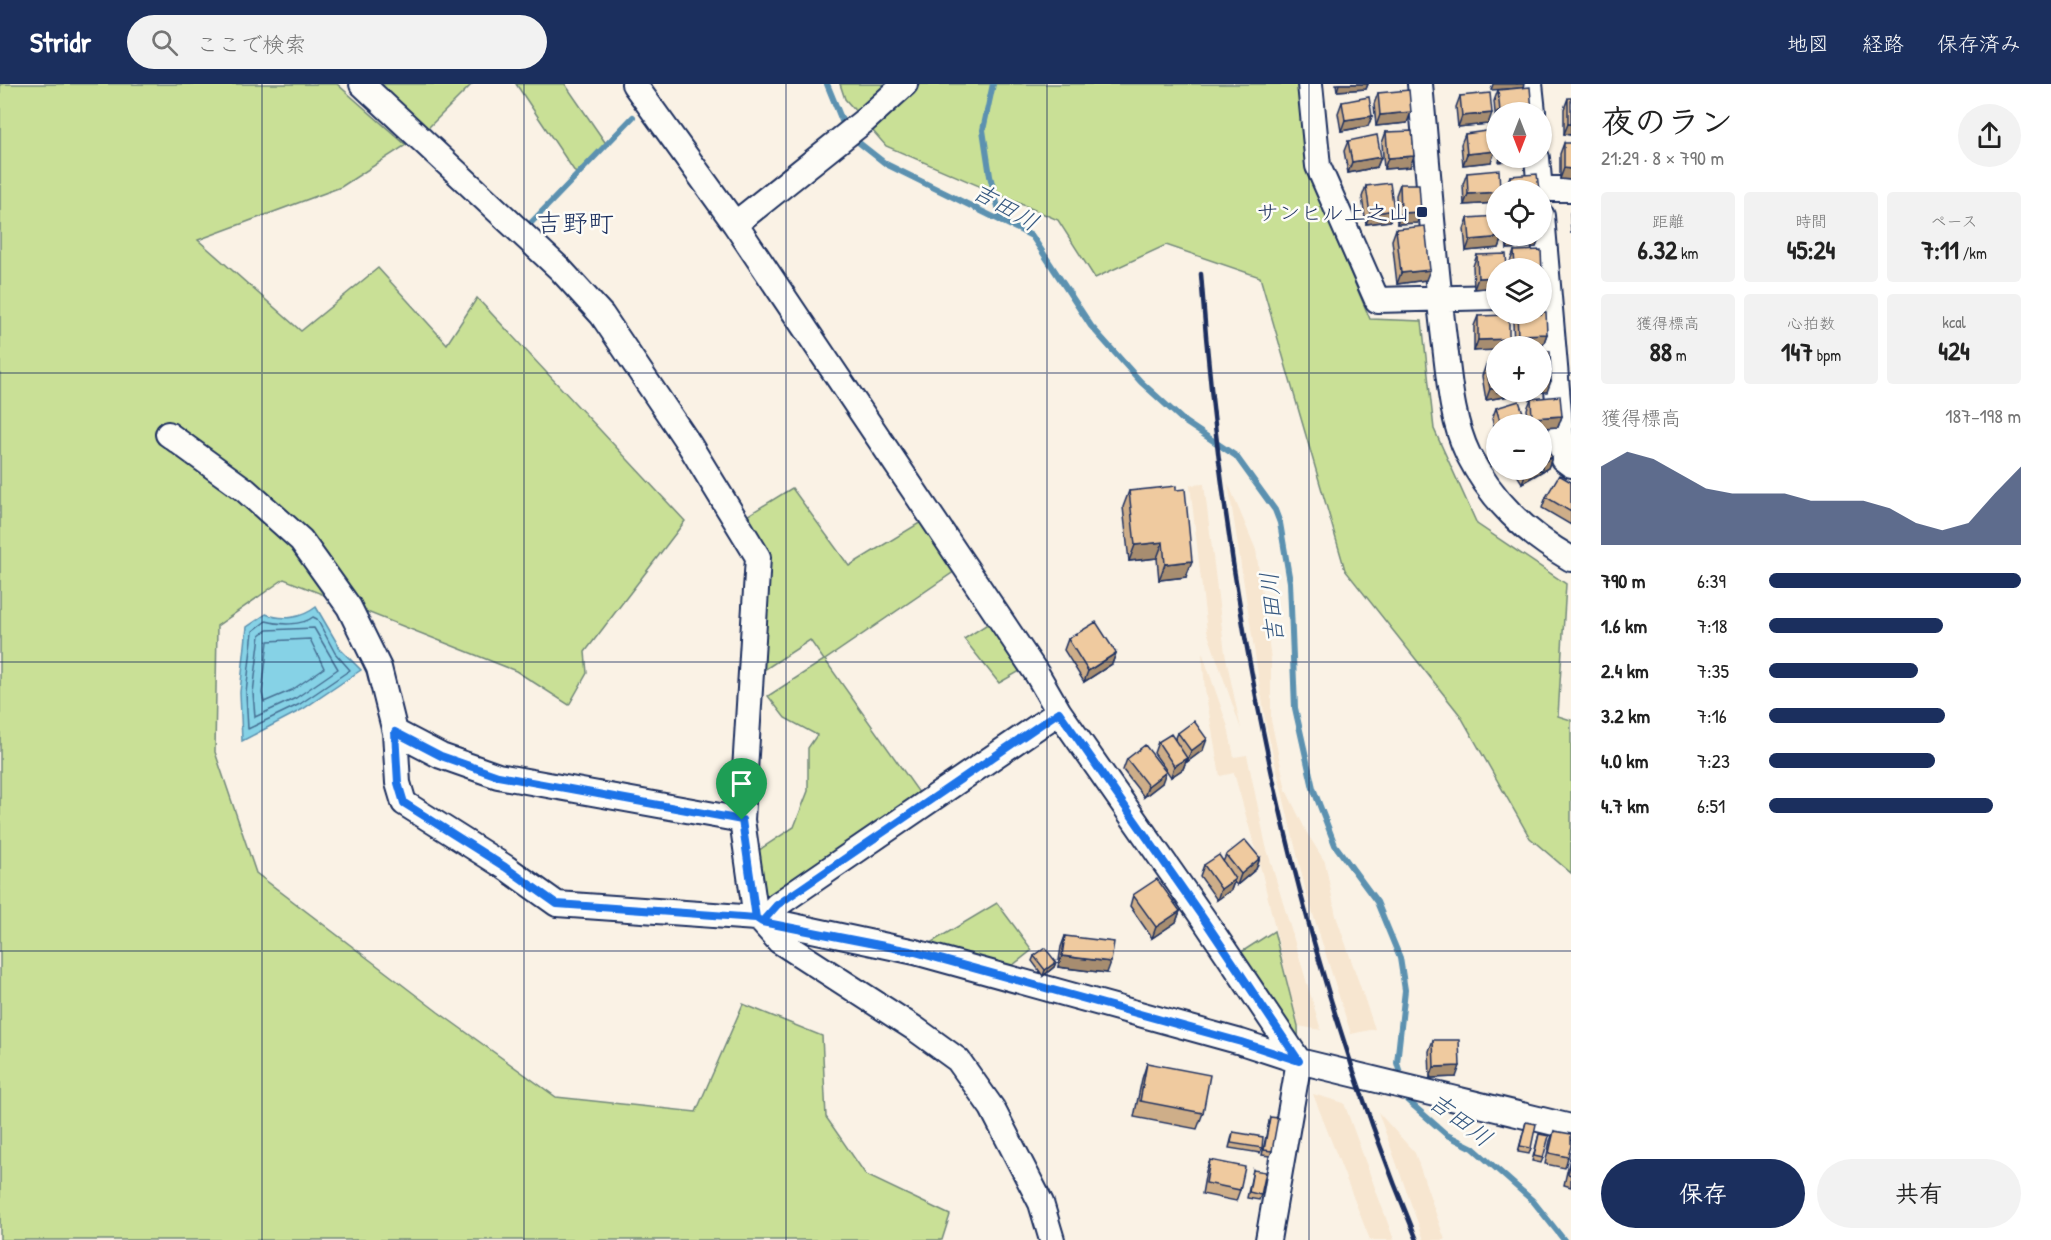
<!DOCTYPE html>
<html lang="ja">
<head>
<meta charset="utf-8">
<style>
	:root { --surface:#fff; --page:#f2f2f2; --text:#222; --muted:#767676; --accent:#1b2f5e }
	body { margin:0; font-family:"Patrick Hand","Klee One",sans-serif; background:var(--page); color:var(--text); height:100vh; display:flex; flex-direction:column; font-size:22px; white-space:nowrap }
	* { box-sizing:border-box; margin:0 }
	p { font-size:20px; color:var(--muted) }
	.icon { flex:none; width:33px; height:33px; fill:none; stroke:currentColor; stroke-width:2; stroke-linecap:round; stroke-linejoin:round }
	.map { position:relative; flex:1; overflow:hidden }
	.details { display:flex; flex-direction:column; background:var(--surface); width:480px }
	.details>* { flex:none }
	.needle { width:39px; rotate:180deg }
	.buttons { position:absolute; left:1486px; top:18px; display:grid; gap:12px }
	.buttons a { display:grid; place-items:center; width:66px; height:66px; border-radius:50%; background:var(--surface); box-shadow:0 2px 4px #0004; font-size:30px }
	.pin { position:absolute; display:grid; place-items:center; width:51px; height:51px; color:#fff; margin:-62px -26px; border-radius:50% 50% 50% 0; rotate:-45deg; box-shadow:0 0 6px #0007 }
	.pin .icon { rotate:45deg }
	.round { display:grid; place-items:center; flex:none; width:63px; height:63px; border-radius:32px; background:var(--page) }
	.headline { display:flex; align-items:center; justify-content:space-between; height:102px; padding:0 30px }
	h1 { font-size:33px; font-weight:800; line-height:45px }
	.stats { display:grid; grid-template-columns:repeat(3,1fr); gap:9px; height:102px; padding:6px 30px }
	.stats div { display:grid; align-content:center; border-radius:6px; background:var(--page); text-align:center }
	.stats b { font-size:26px; font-weight:800 }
	.stats small { font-size:16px; font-weight:400 }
	.stats p { font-size:16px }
	.chart { height:168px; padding:12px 30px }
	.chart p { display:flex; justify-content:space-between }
	.chart svg { width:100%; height:108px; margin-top:6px; fill:var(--accent); opacity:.7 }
	.button { display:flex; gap:12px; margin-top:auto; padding:12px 30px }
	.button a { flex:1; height:69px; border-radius:36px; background:var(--accent); color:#fff; font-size:24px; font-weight:800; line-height:69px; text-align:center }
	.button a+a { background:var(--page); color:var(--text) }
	ul { padding:0 30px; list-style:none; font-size:20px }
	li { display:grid; grid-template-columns:96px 72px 1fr; align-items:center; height:45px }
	li i { height:15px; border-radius:8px; background:var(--accent) }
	header { display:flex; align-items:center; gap:36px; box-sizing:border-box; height:84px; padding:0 30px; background:var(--accent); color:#fff }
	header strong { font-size:28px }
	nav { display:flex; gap:33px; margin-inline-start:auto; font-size:21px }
	.search { width:420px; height:54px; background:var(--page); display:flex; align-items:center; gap:15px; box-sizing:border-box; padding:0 21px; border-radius:33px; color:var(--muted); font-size:22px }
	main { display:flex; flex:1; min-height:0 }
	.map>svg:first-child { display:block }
</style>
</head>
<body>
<header>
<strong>Stridr</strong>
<div class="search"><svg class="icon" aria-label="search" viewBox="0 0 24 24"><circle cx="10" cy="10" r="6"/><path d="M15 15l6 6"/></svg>ここで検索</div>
<nav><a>地図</a><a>経路</a><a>保存済み</a></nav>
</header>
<main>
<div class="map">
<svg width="1571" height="1156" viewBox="0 0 1571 1156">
	<rect width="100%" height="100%" fill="#faf2e5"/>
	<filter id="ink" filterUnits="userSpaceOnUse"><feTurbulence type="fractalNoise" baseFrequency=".0167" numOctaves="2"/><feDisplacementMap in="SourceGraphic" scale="12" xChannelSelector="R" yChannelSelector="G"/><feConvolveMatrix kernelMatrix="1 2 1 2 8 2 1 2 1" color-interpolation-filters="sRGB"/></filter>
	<g filter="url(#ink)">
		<path fill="#f7e6d0" d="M1228,399L1256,466L1271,575V636L1286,706L1307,749L1325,778L1336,832L1375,945L1351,950L1306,808L1266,641Z
			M1204,400L1225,569L1241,645L1207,547L1190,401Z
			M1202,568L1228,643L1234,673L1247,671L1266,762L1321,946L1298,942L1262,789L1234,689L1220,692L1205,606Z
			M1313,1010L1344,1019L1394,1156H1370Z
			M1378,1028L1415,1069L1445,1156H1424Z"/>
		<path fill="#c9e096" stroke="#72887a" stroke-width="1.5" d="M0,0H337L406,61L341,103L198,156L301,247L378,184L447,260L477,214L685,437L585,568L587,589L569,621L516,587L284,495L217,542L215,668L256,789L438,928L556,1013L696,1028L743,920L822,952L826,1033L866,1091L950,1131L942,1156H0Z
			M362,0H472L420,52Z
			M516,0H565L607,61L577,91Z
			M840,0H1299L1309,91L1370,235L1422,237L1434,345L1477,440L1566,500L1558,632L1571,636V789L1530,754L1460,631L1345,486L1260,193L1166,161L1095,194L1058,136L886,62L845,15Z
			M792,404L849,482L921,438L955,487L825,576L927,720L762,838L747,774L794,743L808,707V664L817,651L785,634L768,612L824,576L810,556L750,595L758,473L737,438Z
			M989,539L1020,587L999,599L964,555Z
			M997,819L1032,866L998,893L915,868Z
			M1274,847L1298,942L1299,977L1229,876Z"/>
		<path fill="#86d2e6" stroke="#5b91b0" stroke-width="1.5" d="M316,523L341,566L361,586L303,625L242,657L240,608L247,543L266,530C283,537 302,534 316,523Z"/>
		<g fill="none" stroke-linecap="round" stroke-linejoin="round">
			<path stroke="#467094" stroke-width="1.5" d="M313,533L317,535L335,569L350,586L300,620L248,645L246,609L253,547L266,537C279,541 302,542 313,533Z
				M314,544L338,585L296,614L255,633L253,609L260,551L267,546Z
				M310,555L324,584L292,606L264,618L262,609L268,557Z"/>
			<path stroke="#5b91b0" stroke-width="6" d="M827,0L845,44
				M993,0L983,46L990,92L1002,138
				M853,54L886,80L1032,152L1091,242L1141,298L1185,338L1236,372L1275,426L1280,439L1290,498L1295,624L1313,704L1335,761L1377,818L1400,874L1405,906L1397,979L1402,996
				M527,143L633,33
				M1405,1008L1407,1016L1447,1051L1473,1064L1533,1117L1564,1156"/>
			<defs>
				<path id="minor" d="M362,0L560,185L602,231L689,360L758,473L742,736L756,834
					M634,0L735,140L1037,590L1059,628L1203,834L1299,977L1268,1156
					M1310,0L1318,82L1377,216L1497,213
					M1420,0C1428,85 1434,170 1444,254C1449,292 1451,335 1468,370C1492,417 1526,449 1571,475
					M1530,0L1533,28
					M1537,74L1540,106
					M1540,105H1571
					M1542,132L1563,375L1571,381
					M735,140L864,37L905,0
					M168,350L245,406L301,456L349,523L379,584L395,648L398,699L404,719L505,783L557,820L756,834L915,868L1241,958L1299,977L1571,1043
					M395,648L441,672L498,692L742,736
					M762,838L779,857L914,944L958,976L992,1024L1041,1119L1052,1156
					M762,838L777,821L1059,628"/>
			</defs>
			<use href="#minor" stroke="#1b2f5e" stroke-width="28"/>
			<use href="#minor" stroke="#fdfcf7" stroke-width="24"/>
			<path stroke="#1b2f5e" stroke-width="4.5" d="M1201,190C1225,520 1289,849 1417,1156"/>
		</g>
		<path fill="#ceae89" stroke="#1b2f5e" stroke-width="1.5" d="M1336,0H1368L1366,5L1337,7Z
			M1498,6L1532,28H1497V41H1496L1494,17Z
			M1378,9L1411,28L1407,39L1376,42L1374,20Z
			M1460,12L1488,40L1458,43L1456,23Z
			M1568,14L1571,51L1564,50V25Z
			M1342,18L1372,32L1368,42L1341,47L1338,29Z
			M1386,48L1410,83L1384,85L1382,59Z
			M1465,50L1495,67L1491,78L1463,81L1461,60Z
			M1348,57L1381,73L1377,83L1348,89L1344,67Z
			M1564,59L1571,96L1560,95V70Z
			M1467,89L1497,106L1496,119L1464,121L1463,100Z
			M1510,92L1539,106H1506V102Z
			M1400,100L1417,139L1397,140L1396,111Z
			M1366,102L1390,137L1366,140L1362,113Z
			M1571,127V150L1570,129Z
			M1468,134L1503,153L1499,164L1466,167L1464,145Z
			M1396,145L1426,196L1397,200L1392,156Z
			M1506,152H1540L1536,163L1507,165Z
			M1514,167L1542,184H1511L1510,178Z
			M1477,171L1497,184V203L1474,205L1473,182Z
			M1517,230L1547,250L1543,261H1514L1513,239Z
			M1478,232L1509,255L1506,262H1497L1474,267V242Z
			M1486,281L1515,311L1486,316L1482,292Z
			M1531,315L1562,332L1558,343L1542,344V340H1528L1527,325Z
			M1496,324L1527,340H1497V351L1492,335Z
			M1552,373L1548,384L1522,399L1514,386H1542Z
			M1571,398V441L1542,424L1546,413Z
			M1176,406L1186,493L1159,496L1157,474L1129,477L1123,423L1129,407Z
			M1068,555L1116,569L1112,580L1084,598L1064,566Z
			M1178,649L1203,666L1187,678L1186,677L1183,685L1171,693L1154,669L1158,658L1175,656Z
			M1127,675L1162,699L1144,713L1123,686Z
			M1226,771L1260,774L1256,785L1237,801L1234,798L1231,806L1217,816L1200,792L1204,781L1223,778Z
			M1133,811L1180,827L1176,838L1152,854L1130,822Z
			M1065,852L1107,889L1058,883L1061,863Z
			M1034,872L1056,878L1054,883L1043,892L1032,877Z
			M1433,956L1456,993L1430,994L1429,967Z
			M1147,979L1203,1029L1197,1045L1134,1033L1142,995Z
			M1270,1033L1272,1067L1270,1072L1262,1071L1269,1038Z
			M1526,1038L1531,1064L1529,1070L1518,1068Z
			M1554,1047L1568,1073L1565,1084L1545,1080L1550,1057Z
			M1233,1048L1262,1064L1260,1069L1229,1064Z
			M1539,1050L1543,1074L1541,1079L1532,1077Z
			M1571,1070V1103L1564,1101Z
			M1210,1076L1240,1106L1236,1117L1202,1110L1206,1087Z
			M1253,1086L1261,1111L1259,1116L1247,1114Z"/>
		<path fill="#a78d6f" stroke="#1b2f5e" stroke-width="1.5" d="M1339,0H1368L1366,5L1337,7Z
			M1493,0H1524L1523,4L1491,6Z
			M1411,28L1407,39L1376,42L1380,31Z
			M1492,29L1488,40L1458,43L1462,32Z
			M1372,32L1368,42L1341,47L1345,36Z
			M1568,40H1571V51L1564,50Z
			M1495,67L1491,78L1463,81L1467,70Z
			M1414,72L1410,83L1384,85L1388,74Z
			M1381,73L1377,83L1348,89L1352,78Z
			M1500,74H1529V75L1499,78Z
			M1564,84L1571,85V96L1560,95Z
			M1497,108L1496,119L1464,121L1468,110Z
			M1394,126L1390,137L1366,140L1370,130Z
			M1421,128L1417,139L1397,140L1401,129Z
			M1540,152L1536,163L1507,165L1511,154Z
			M1503,153L1499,164L1466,167L1470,156Z
			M1430,186L1426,196L1397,200L1401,189Z
			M1497,193V203L1474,205L1478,194Z
			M1547,250L1543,261H1514L1518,251Z
			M1509,255L1506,262H1497V266L1474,267L1478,256Z
			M1542,297H1551L1547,308H1523H1542Z
			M1497,304V308H1516L1515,311L1486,316L1490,305Z
			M1562,332L1558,343L1542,344V340H1529L1532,334Z
			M1552,373L1548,384L1522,399L1526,388L1532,386H1542V379Z
			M1163,458L1157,474L1129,477L1135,461Z
			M1192,477L1186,493L1159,496L1165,480Z
			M1116,569L1112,580L1084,598L1088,587Z
			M1207,655L1203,666L1187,678L1191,667Z
			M1187,674L1183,685L1171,693L1174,682Z
			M1166,688L1162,699L1144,713L1148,702Z
			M1260,774L1256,785L1237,801L1241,790Z
			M1235,795L1231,806L1217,816L1221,805Z
			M1180,827L1176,838L1152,854L1156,843Z
			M1062,872L1111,878L1107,889L1058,883Z
			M1056,878L1054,883L1043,892L1045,886Z
			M1460,982L1456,993L1430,994L1434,983Z"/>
		<path fill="#efca9f" stroke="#1b2f5e" stroke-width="1.5" d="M1530,3L1532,27L1516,28H1500L1498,6Z
			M1409,6L1411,28L1380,31L1378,9Z
			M1490,9L1492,29L1462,32L1460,12Z
			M1369,13L1372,32L1345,36L1342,18Z
			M1568,14H1571V40H1568Z
			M1493,46L1495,67L1467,70L1465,50Z
			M1412,47L1414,72L1388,74L1386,48Z
			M1377,51L1381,73L1352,78L1348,57Z
			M1564,59H1571V85L1564,84Z
			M1499,86L1500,106H1497V108L1468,110L1467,89Z
			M1537,90L1539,106H1511L1510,92Z
			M1390,99L1394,126L1370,130L1366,102Z
			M1400,100H1419L1421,128L1401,129Z
			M1497,132V152H1503V153L1470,156L1468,134Z
			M1425,142L1430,186L1401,189L1396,145Z
			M1511,152H1540L1511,154Z
			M1541,166L1542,188V184H1515L1514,167Z
			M1506,170L1507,184H1497V193L1478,194L1477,171Z
			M1542,228H1546L1547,250L1518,251L1517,230H1542Z
			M1509,231V255L1478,256V232Z
			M1542,267H1550L1551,297H1542Z
			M1497,279V304L1490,305L1486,281Z
			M1560,312L1562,332L1532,334L1531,315Z
			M1519,317L1527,340H1501L1496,324Z
			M1542,357L1552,373L1542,379Z
			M1559,391L1571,398V428L1546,413Z
			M1176,402V406L1185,405L1192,477L1165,480L1163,458L1135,461L1129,407Z
			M1096,538L1116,569L1088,587L1068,555Z
			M1194,637L1207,655L1191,667L1178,649Z
			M1171,650L1187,674L1174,682L1158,658Z
			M1145,661L1166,688L1148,702L1127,675Z
			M1245,756L1260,774L1241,790L1226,771Z
			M1219,771L1235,795L1221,805L1204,781Z
			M1157,795L1180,827L1156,843L1133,811Z
			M1065,852L1114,858L1111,878L1062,872Z
			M1045,864L1056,878L1045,886L1034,872Z
			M1433,956H1459L1460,982L1434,983Z
			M1147,979L1210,991L1203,1029L1140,1017Z
			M1270,1033L1278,1034L1272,1067L1264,1066Z
			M1526,1038L1536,1040L1531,1064L1520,1062Z
			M1554,1047L1571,1050V1062L1568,1073L1549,1069Z
			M1233,1048L1263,1053L1262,1064L1231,1059Z
			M1539,1050L1549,1052L1543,1074L1534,1072Z
			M1210,1076L1245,1083L1240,1106L1206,1099Z
			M1571,1076V1091L1568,1090Z
			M1253,1086L1266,1088L1261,1111L1249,1108Z"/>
	</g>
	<g fill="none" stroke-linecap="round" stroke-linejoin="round" filter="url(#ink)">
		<defs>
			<path id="route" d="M742,736L498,692L441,672L395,648L398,699L404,719L505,783L557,820L756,834L762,838L915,868L1241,958L1299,977L1203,834L1059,628L777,821L762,838L756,834L742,736"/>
		</defs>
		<use href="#route" stroke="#fff" stroke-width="12"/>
		<use href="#route" stroke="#1a73e8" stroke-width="8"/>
	</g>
	<path fill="none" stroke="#1b2f5e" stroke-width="1.5" stroke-opacity="0.55" d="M262,0V1156M524,0V1156M786,0V1156M1047,0V1156M1309,0V1156M0,289H1497M1542,289H1571M0,578H1571M0,867H1571"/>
	<rect fill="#1b2f5e" stroke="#fdfcf7" stroke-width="2" x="1416" y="122" width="12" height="12" rx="3"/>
	<g text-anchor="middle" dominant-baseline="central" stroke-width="5" stroke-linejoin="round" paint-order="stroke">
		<g font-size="22" fill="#1b2f5e" stroke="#fdfcf7" text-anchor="end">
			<text x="1410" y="128">サンヒル上之山</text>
		</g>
		<g font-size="24" font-style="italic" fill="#365880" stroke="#fdfcf7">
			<text transform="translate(1006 122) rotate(30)">吉田川</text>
			<text transform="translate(1271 524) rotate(-95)">吉田川</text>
			<text transform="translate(1461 1035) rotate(37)">吉田川</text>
		</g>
		<g font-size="26" fill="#1b2f5e" stroke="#fdfcf7">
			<text x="575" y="138">吉野町</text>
		</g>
	</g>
</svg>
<div class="buttons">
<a><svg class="needle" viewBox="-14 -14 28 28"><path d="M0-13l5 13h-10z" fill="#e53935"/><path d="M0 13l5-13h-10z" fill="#767676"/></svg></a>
<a><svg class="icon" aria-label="locate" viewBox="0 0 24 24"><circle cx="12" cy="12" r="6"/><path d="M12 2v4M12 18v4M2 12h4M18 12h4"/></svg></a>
<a><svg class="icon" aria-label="layers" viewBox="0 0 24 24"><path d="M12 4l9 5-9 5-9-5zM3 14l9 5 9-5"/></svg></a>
<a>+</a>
<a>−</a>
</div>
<div class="pin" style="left:742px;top:736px;background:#1e9e55"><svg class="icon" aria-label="arrive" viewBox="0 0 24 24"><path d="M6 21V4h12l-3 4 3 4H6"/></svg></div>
</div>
<section class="details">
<div class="headline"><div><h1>夜のラン</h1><p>21:29 · 8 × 790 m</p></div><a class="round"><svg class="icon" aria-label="share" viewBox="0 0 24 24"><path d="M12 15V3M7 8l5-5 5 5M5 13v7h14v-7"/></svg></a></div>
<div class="stats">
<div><p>距離</p><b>6.32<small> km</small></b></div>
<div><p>時間</p><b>45:24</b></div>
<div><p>ペース</p><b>7:11<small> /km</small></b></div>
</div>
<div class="stats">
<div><p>獲得標高</p><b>88<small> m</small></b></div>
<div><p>心拍数</p><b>147<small> bpm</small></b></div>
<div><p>kcal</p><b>424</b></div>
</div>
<div class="chart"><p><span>獲得標高</span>187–198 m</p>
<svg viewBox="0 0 160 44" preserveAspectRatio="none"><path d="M0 44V12L10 6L20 9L30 15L40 21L50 23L60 23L70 23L80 26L90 26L100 26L110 29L120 35L130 38L140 35L150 23L160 12V44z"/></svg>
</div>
<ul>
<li><b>790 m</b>6:39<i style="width:100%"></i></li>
<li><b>1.6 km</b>7:18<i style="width:69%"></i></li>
<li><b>2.4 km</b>7:35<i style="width:59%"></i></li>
<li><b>3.2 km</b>7:16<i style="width:70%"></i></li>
<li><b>4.0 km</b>7:23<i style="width:66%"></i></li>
<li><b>4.7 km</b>6:51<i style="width:89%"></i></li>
</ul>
<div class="button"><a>保存</a><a>共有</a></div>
</section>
</main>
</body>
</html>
